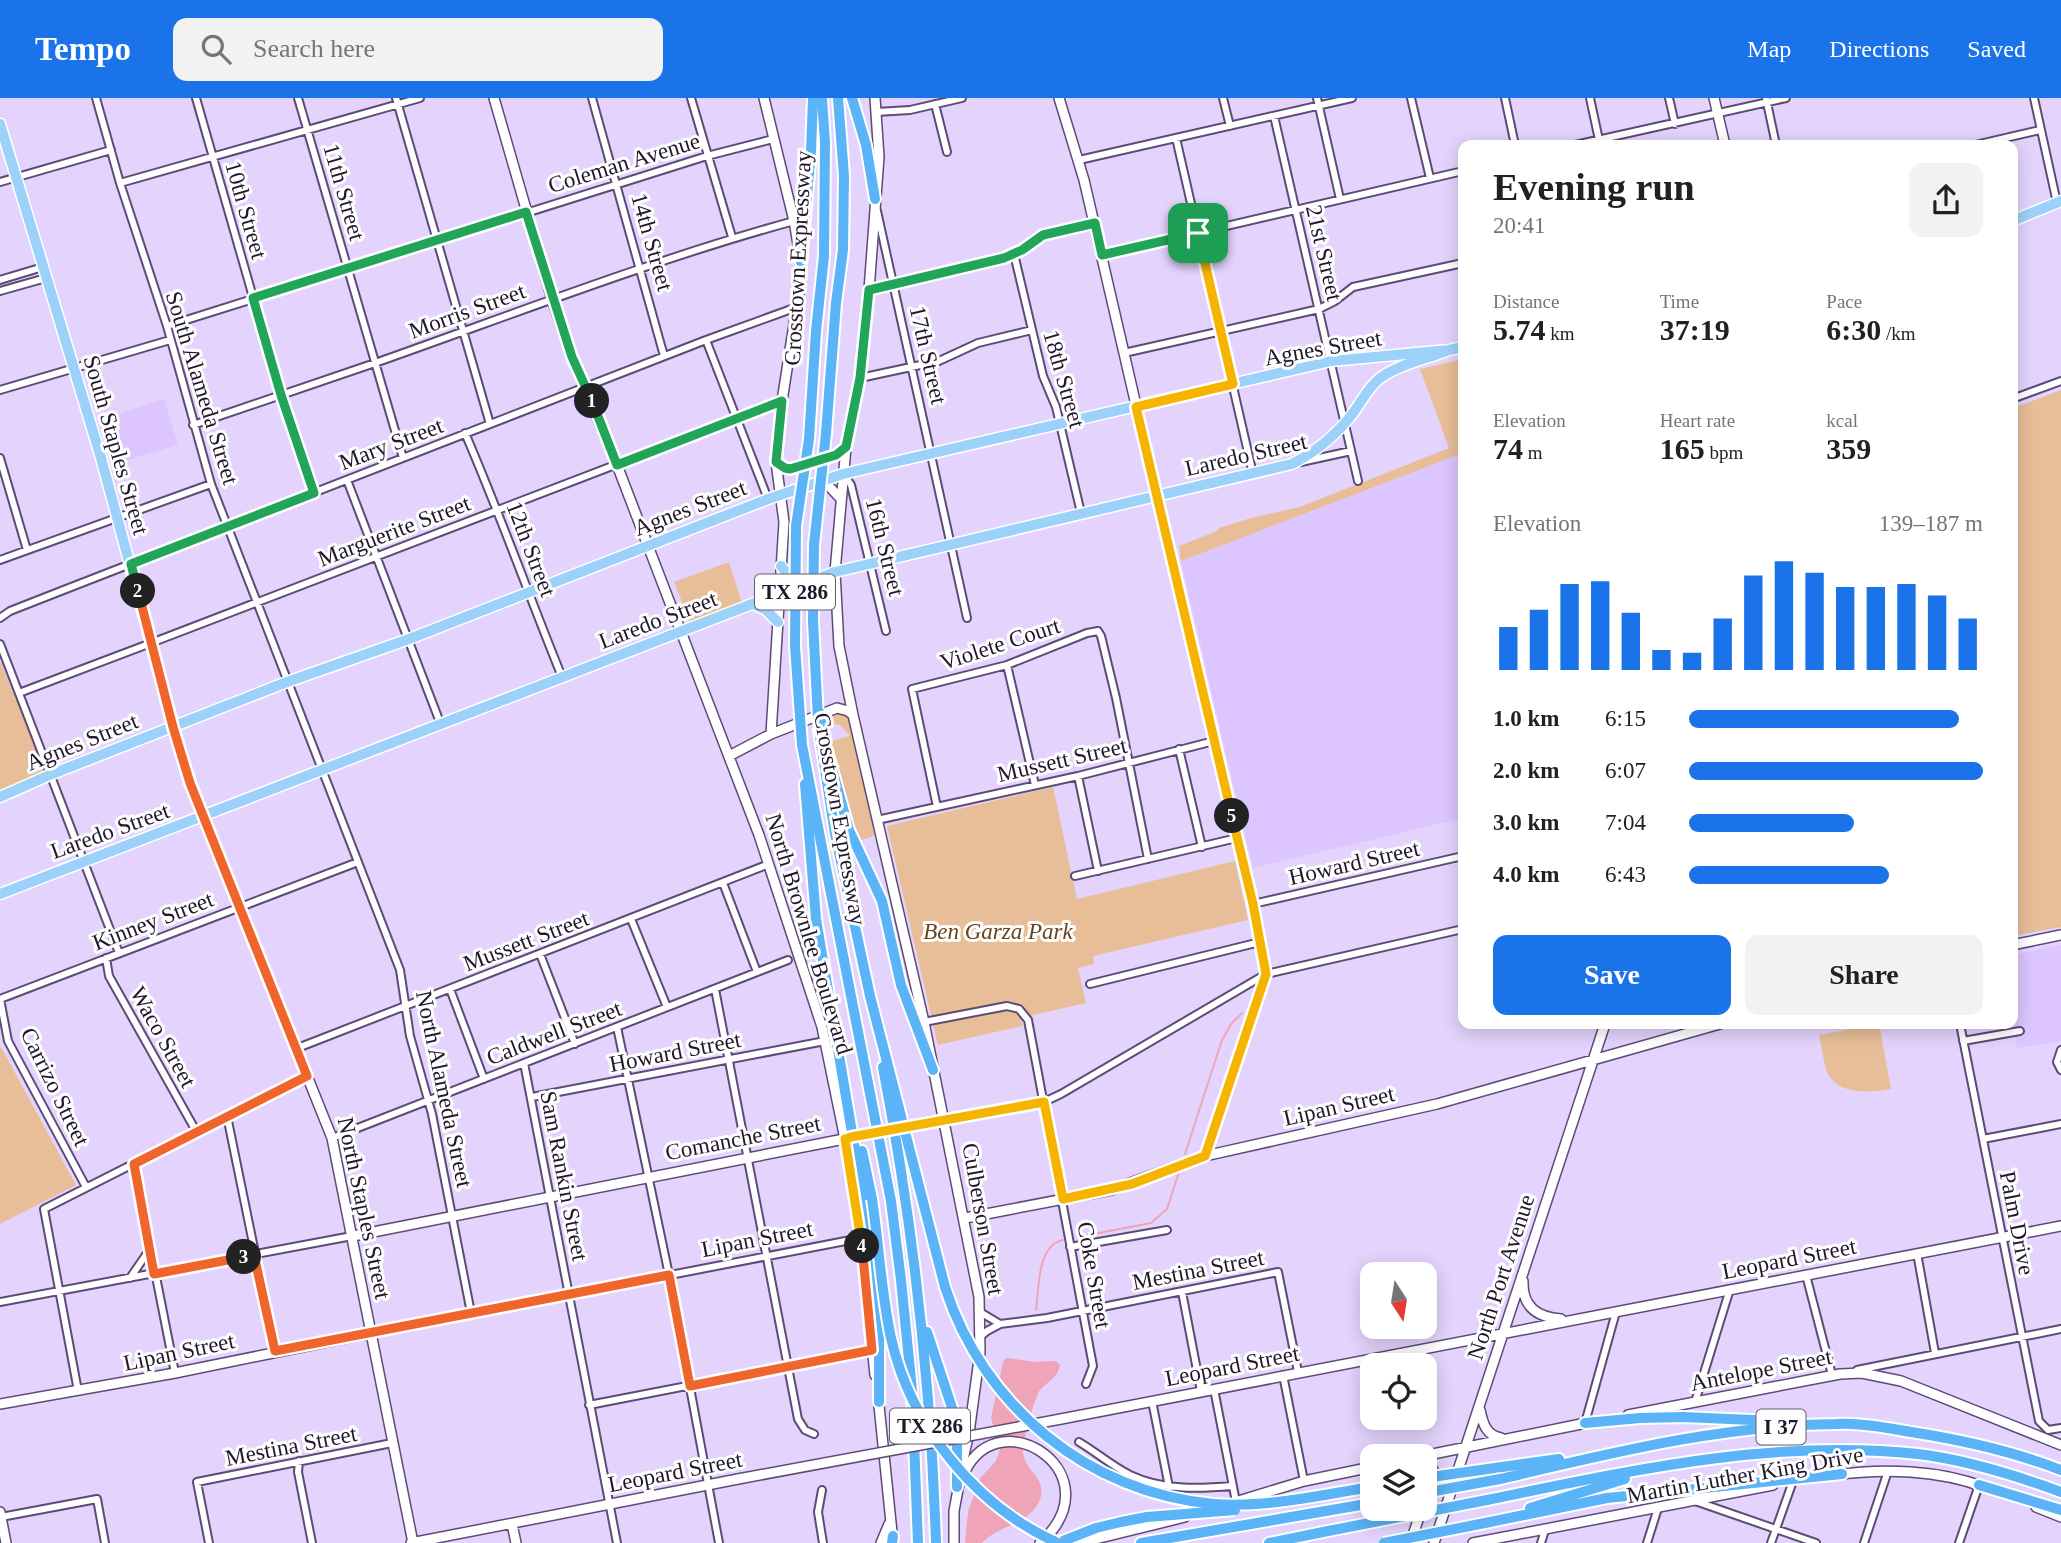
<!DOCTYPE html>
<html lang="en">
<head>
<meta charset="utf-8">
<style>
	:root { --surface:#fff; --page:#f2f2f2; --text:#202124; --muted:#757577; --accent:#1a73e8 }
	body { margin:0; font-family:Georgia,serif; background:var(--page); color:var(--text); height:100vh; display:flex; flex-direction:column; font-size:26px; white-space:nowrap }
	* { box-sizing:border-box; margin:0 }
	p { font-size:23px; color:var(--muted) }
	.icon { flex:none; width:38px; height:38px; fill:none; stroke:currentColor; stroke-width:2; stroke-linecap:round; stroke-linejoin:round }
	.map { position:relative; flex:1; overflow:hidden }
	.drawer { position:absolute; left:1458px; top:42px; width:560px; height:889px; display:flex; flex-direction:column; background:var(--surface); border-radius:14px; box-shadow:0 4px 18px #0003 }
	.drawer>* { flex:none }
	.needle { width:46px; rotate:168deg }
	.fabs { position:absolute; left:1360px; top:1164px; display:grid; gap:14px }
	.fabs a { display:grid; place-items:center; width:77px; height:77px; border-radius:14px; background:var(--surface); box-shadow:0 4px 18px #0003; font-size:35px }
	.pin { position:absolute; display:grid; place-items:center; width:60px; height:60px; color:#fff; margin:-30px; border-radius:14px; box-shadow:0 4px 10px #0006 }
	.km { position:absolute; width:35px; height:35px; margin:-18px; border-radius:50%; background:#222; color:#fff; font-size:19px; line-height:35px; text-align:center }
	.round { display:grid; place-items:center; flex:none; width:74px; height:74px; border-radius:14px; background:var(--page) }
	.summary { display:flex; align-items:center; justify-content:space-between; height:119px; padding:0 35px }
	h1 { font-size:38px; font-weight:700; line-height:52px }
	.metrics { display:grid; grid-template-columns:repeat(3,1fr); gap:10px; height:119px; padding:7px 35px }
	.metrics div { display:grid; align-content:center }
	.metrics b { font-size:30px; font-weight:700 }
	.metrics small { font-size:19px; font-weight:400 }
	.metrics p { font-size:19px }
	.chart { height:196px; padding:14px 35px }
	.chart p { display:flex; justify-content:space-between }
	.chart svg { width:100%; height:126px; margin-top:7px; stroke:var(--accent); stroke-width:6 }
	.primary-button { display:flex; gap:14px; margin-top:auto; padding:14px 35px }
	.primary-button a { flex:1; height:80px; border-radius:14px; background:var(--accent); color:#fff; font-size:28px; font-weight:700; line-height:80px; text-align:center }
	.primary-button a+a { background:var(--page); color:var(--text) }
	ul { padding:0 35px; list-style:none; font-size:23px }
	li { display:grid; grid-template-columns:112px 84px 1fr; align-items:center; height:52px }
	li i { height:18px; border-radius:9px; background:var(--accent) }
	header { display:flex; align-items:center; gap:42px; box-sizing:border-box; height:98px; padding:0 35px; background:var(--accent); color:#fff }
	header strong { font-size:33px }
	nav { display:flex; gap:38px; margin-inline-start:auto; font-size:24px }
	.search { width:490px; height:63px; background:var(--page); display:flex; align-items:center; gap:18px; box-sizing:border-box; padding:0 24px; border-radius:14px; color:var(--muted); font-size:26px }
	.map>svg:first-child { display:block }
</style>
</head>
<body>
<header>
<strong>Tempo</strong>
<div class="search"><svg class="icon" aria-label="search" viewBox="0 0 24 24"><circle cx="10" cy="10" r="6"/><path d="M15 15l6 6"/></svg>Search here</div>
<nav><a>Map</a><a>Directions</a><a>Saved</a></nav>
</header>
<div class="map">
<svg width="2061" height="1445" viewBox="0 0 2061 1445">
	<rect width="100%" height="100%" fill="#e4d4fd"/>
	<path fill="#ddc5ff" d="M164,301L178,347L118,365L104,321Z
		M1463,355V720L1253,770L1181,463Z
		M2061,847V943L2017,950L2012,926L2013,857Z"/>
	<path fill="#e8be98" d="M1463,261V355L1181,463L1179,448L1217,433L1219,430L1251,420L1300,409L1449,350L1420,271Z
		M2061,292V829L2013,838V310Z
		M729,464L742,505L690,524L674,484Z
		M0,563L45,673L0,692Z
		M835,615L843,616L849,619L871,713L874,738L858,743L837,675L831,643L850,638L840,627L830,626L829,618Z
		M1053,689L1077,801L1235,763L1248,822L1093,858L1094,866L1078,870L1086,905L1033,917L1021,923L1023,928L938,947L887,728Z
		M1874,927L1880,931L1891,991C1872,995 1839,997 1828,976C1823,965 1822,948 1819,937Z
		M1,949L76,1087L0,1126V951Z"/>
	<path fill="#f0a4b7" d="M1006,1260L1036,1264L1056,1263L1060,1267C1058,1280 1048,1283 1040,1292C1035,1298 1022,1346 1023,1355C1026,1376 1053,1382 1036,1409C1024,1427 996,1429 982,1445H965L968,1414L980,1380L996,1363L1000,1351L991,1320L1003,1264Z"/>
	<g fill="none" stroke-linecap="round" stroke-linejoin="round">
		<path stroke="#f0a4b7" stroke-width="2" d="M1185,1056L1222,942L1231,926L1242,915
			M1078,1139L1151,1125L1167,1111L1179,1074
			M1036,1212C1039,1190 1037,1147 1063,1142"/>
		<defs>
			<path id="street" d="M96,0L120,85L167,228L211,386L400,872L410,938L432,1016L471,1215
				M196,0L281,297L314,395
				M298,0L403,360
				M396,0L490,326
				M592,0L664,258
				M691,0L732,139
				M1223,0L1230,28
				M1317,0L1340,101
				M1411,0L1430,80
				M1505,0L1515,47
				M1590,0L1599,42
				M1669,0L1675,26
				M1766,0L1776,47
				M2034,0L2057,105
				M935,6L947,54
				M876,14L910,12L962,0
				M1274,18L1358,383
				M1176,40L1253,376
				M1575,47L1786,0
				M1975,47L2040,32
				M1079,62L1352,0
				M0,84L111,52
				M120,85L420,0
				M877,113L967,520
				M1014,156L1043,278L1056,309L1081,415
				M1102,157L1463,73
				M0,182L43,169
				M869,192L1004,161L1022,152L1043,137L1095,125
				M0,193L46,180
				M167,228L707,58L773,41
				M706,242L768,401
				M1124,255L1319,211L1335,203L1353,189L1463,165
				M860,280L939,263L978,245L1032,232
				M0,292L170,242
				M2012,301L2061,283
				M193,327C254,306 315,286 375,265C514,216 652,162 794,123
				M465,335C500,416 529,498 562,579
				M0,360L27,452
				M1301,364L1351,353
				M844,376L851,387L886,533
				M347,382L441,627
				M1157,398L1253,806L1266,876L1205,1058
				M0,462L211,386
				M0,520L10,513L61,493L706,242L797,209
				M0,546L119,855
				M1007,567L1035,687
				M19,595C274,499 528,400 782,303
				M1179,651L1202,749
				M1078,678L1098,773
				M937,709L912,591L1007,567L1087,535L1098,533L1101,538L1116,600L1148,761
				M877,722L1078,678L1214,643
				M1075,778L1237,740
				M723,785L757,874
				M1253,806L1463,758
				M631,821L667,909
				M540,856L575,946
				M106,860L109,878L196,1033
				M1090,886L1260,844
				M450,891L484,981
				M715,891L798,1321L805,1332L814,1336
				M0,901L358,764
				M0,901L8,943L86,1089
				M924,924L1007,908L1019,911L1028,922L1093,1268L1086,1286
				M1960,926L2039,1323L2048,1332L2061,1330
				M617,929L669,1177L719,1445
				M1963,943L2020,933
				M295,951L769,766
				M2061,952L2057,964L2061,972
				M524,965L617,1445
				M532,999L825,943
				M227,1018L275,1253
				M945,1021L1044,1004L1061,996L1266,876L1463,831
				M332,1040L788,862
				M1983,1041L2061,1026
				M134,1067L175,1275
				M1070,1149L1167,1132
				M1917,1155L1935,1255
				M1806,1177L1832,1277
				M130,1180L150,1151
				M1182,1194L1201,1293
				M0,1204L352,1138
				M980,1214L1000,1226
				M371,1235L861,1140
				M980,1239L987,1233L1000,1226L1047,1220L1278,1174L1298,1274
				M1857,1272L2061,1231
				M1283,1277L1304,1383
				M1214,1291L1236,1404
				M78,1293L44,1111L307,978
				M1152,1303L1169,1389
				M1695,1304L1730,1191
				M589,1307L872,1252
				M1585,1325L1616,1214
				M1079,1344C1096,1354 1112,1368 1130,1377C1162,1392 1197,1391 1232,1388
				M299,1363L298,1374L312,1445
				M822,1392L818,1414L823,1445
				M1695,1403L1816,1445
				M1,1419L97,1401L105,1445
				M209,1445L197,1384L392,1345
				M1541,1445L1545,1432
				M1647,1445L1658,1410
				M1771,1445L1793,1383
				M1864,1445L1888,1373
				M1959,1445L1979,1387"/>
			<path id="secondary" d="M494,0L552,201L572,259L617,367L759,737L822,929L845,1041L861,1140L875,1277
				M764,0L794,123L801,164L800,188L782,303L776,364L784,424L771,636
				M875,0L879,59L869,192L860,280L846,349L835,474L839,548L853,617L924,924L979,1199L980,1254L969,1335L960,1375
				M1059,0L1084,82L1157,398
				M1714,0L1725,47
				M776,364L785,370L790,371L836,357L846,349
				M824,383L841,401
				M729,658L771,636L837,610L848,613L853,617
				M203,719L332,1040L413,1445
				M2012,847L2061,837
				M965,1120L1111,1092L1205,1058L1437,1006L1720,926
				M353,1138L849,1040
				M1523,1183C1522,1209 1537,1219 1561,1221
				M878,1298L893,1444
				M0,1306L175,1275L371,1235
				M1480,1312C1483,1326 1486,1337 1501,1340
				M1628,1317L1840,1276L1862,1275L1901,1283L2061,1347
				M1061,1321L2061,1128
				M1423,1358L1591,1324
				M1424,1361L1433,1372L1424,1401
				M965,1373C1002,1300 1116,1378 1040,1445
				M1835,1377C1883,1370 1939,1372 1984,1389
				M1235,1404L1304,1383L1372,1369
				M2036,1409L2061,1419
				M0,1414L6,1445
				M512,1426L516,1445
				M1411,1443L1422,1410
				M411,1445L738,1381
				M881,1445L889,1426
				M954,1445V1413L959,1386
				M1079,1445L1185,1419
				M1434,1445L1605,926
				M1473,1445L1773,1387"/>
			<path id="primary" d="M0,26L101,360L183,663L203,719
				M2012,123L2061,103
				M781,468L798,489
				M753,506L766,512L778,524
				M0,699L52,676L287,584L409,541L768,401L843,376L1331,263L1449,252L1463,249
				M0,796L835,474L1292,366C1317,353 1336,338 1353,315C1362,303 1367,291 1379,281C1396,267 1427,261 1449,252"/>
			<path id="highway" d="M852,0L866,47L875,101
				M801,164L811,53L813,0
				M826,335L836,205L843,152L844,78L838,0
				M809,341L816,233L824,158L825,44L822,0
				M819,632L835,736L870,898L945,1189
				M802,647L891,1103L901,1182L912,1292L918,1445
				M829,660L849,732L882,803L901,887L933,972
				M805,686L816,821L873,1159L879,1221V1304
				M883,969C913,1127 931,1285 936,1445
				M862,1053L872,1101
				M927,1234L957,1325V1389
				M1585,1325L1640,1320L1683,1319L1776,1323
				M1495,1370L1559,1361
				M1500,1381C1611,1355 1722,1327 1837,1326C1862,1325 1887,1330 1911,1334C1963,1342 2012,1353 2061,1372
				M1979,1387L2061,1412
				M1487,1402C1629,1373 1773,1340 1918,1356C1967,1362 2015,1377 2061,1394
				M1530,1410L1625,1381
				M1490,1424L1607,1400L1842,1376
				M892,1445L893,1438
				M1058,1445L1096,1430L1121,1424
				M1141,1445L1372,1405
				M1269,1445L1328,1433"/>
		</defs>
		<use href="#street" stroke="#5d4a76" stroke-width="10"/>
		<use href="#secondary" stroke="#5d4a76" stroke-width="12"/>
		<use href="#primary" stroke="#fff" stroke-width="13"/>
		<use href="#highway" stroke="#fff" stroke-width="14"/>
		<use href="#street" stroke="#fff" stroke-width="6"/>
		<use href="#secondary" stroke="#fff" stroke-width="9"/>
		<use href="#primary" stroke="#9cd2fa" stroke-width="10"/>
		<use href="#highway" stroke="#5ab4f7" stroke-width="10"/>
		<defs>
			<path id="secondary-bridge" d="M851,1039L934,1023
				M738,1381L1061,1321"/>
			<path id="highway-bridge" d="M819,614L824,640
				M818,622L813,523L814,447L826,335
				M802,647L795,548L796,428L809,341
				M872,1101C879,1147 881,1194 891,1240C911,1328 975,1408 1058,1445
				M945,1189C983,1308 1088,1395 1214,1406C1266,1410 1320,1397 1372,1389
				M1424,1380L1495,1370
				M1424,1395L1500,1381
				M1121,1424L1147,1419L1235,1412
				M1328,1433L1487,1402
				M1384,1445L1490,1424"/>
		</defs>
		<use href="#secondary-bridge" stroke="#5d4a76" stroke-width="12" stroke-linecap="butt"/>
		<use href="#highway-bridge" stroke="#fff" stroke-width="14" stroke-linecap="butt"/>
		<use href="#secondary-bridge" stroke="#fff" stroke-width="9"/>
		<use href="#highway-bridge" stroke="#5ab4f7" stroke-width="10"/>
	</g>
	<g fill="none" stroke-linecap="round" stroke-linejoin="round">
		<defs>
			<path id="split-1" d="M592,303L617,367L782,303L776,364L785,370L790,371L836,357L846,349L860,280L869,192L1004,160L1022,152L1043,137L1095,125L1102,157L1198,135"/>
			<path id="split-2" d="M138,493L131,466L314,395L281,297L253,200L526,114L572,259L592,303"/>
			<path id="split-3" d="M138,493L173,629L190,685L307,978L134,1066L154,1176L244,1159"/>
			<path id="split-4" d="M244,1159L254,1157L275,1253L669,1177L690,1288L872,1252L862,1148"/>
			<path id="split-5" d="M862,1148L845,1041L851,1039L1044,1004L1063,1101L1132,1086L1205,1058L1266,876L1253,806L1232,718"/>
			<path id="split-6" d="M1198,135L1233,286L1136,309L1232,718"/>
		</defs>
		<use href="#split-1" stroke="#fff" stroke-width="14"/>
		<use href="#split-2" stroke="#fff" stroke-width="14"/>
		<use href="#split-3" stroke="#fff" stroke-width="14"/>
		<use href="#split-4" stroke="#fff" stroke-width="14"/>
		<use href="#split-5" stroke="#fff" stroke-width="14"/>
		<use href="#split-6" stroke="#fff" stroke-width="14"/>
		<use href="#split-1" stroke="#22a559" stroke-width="9"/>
		<use href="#split-2" stroke="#22a559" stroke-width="9"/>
		<use href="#split-3" stroke="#f0652b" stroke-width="9"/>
		<use href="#split-4" stroke="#f0652b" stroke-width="9"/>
		<use href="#split-5" stroke="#f5b400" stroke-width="9"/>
		<use href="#split-6" stroke="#f5b400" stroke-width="9"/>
	</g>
	<g text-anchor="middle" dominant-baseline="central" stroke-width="6" stroke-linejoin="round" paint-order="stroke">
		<g fill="#fefefe" stroke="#635d6a" stroke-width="2">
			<rect x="755" y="476.5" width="80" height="35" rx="5"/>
			<rect x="890" y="1310.5" width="80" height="35" rx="5"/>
			<rect x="1756.5" y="1311.5" width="49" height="35" rx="5"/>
		</g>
		<g font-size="21" font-weight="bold" fill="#20182a">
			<text x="795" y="494">TX 286</text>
			<text x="930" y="1328">TX 286</text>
			<text x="1781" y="1329">I 37</text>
		</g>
		<g font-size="23" fill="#20182a" stroke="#fefefe">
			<text transform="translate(624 65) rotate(-17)">Coleman Avenue</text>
			<text transform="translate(344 94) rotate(74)">11th Street</text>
			<text transform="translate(246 112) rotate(74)">10th Street</text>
			<text transform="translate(652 144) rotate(74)">14th Street</text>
			<text transform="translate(1324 155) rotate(77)">21st Street</text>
			<text transform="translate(798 160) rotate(-87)">Crosstown Expressway</text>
			<text transform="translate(467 213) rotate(-20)">Morris Street</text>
			<text transform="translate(1323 250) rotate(-10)">Agnes Street</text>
			<text transform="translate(928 257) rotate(77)">17th Street</text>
			<text transform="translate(1064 281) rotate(74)">18th Street</text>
			<text transform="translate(202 290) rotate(73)">South Alameda Street</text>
			<text transform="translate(391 346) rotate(-21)">Mary Street</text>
			<text transform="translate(116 347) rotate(74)">South Staples Street</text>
			<text transform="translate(1246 357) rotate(-13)">Laredo Street</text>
			<text transform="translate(690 410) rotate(-21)">Agnes Street</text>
			<text transform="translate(394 433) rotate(-21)">Marguerite Street</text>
			<text transform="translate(885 449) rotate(76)">16th Street</text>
			<text transform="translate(531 451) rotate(69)">12th Street</text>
			<text transform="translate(658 522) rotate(-21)">Laredo Street</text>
			<text transform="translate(1000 546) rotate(-18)">Violete Court</text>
			<text transform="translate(82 644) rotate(-22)">Agnes Street</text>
			<text transform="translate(1062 662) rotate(-13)">Mussett Street</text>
			<text transform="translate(840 721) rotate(80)">Crosstown Expressway</text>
			<text transform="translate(110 733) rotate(-20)">Laredo Street</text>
			<text transform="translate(1354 765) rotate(-13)">Howard Street</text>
			<text transform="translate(153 823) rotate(-21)">Kinney Street</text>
			<text transform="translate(809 836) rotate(73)">North Brownlee Boulevard</text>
			<text transform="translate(526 843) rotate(-21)">Mussett Street</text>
			<text transform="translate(554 935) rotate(-21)">Caldwell Street</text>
			<text transform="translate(163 939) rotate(61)">Waco Street</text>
			<text transform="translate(675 954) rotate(-11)">Howard Street</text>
			<text transform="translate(55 989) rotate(64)">Carrizo Street</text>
			<text transform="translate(444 991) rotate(78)">North Alameda Street</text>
			<text transform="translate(1339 1008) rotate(-13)">Lipan Street</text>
			<text transform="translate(743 1040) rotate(-11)">Comanche Street</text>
			<text transform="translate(564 1078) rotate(79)">Sam Rankin Street</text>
			<text transform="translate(364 1110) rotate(78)">North Staples Street</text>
			<text transform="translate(983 1121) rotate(80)">Culberson Street</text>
			<text transform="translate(2017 1125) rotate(79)">Palm Drive</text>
			<text transform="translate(757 1141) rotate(-11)">Lipan Street</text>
			<text transform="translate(1789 1161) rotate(-11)">Leopard Street</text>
			<text transform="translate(1198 1172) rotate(-11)">Mestina Street</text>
			<text transform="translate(1094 1177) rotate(80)">Coke Street</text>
			<text transform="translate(1501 1179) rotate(-72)">North Port Avenue</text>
			<text transform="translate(179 1254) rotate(-12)">Lipan Street</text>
			<text transform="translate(1232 1268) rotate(-11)">Leopard Street</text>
			<text transform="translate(1761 1272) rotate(-11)">Antelope Street</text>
			<text transform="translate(291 1348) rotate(-11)">Mestina Street</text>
			<text transform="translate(675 1374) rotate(-11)">Leopard Street</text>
			<text transform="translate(1745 1377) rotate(-10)">Martin Luther King Drive</text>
		</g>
		<g font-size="23" font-style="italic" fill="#69431e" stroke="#fefefe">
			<text x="998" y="833">Ben Garza Park</text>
		</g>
	</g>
</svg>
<div class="fabs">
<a><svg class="needle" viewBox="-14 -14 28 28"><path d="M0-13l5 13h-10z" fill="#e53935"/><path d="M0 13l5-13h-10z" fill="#757577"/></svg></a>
<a><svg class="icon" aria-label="locate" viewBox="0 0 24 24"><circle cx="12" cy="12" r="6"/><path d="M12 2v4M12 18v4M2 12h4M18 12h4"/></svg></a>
<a><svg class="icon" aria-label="layers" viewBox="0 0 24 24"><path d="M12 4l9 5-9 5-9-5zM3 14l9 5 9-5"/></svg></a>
</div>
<div class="pin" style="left:1198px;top:135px;background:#1e9e55"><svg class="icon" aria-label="arrive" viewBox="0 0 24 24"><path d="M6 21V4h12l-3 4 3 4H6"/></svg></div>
<b class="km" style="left:592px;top:303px">1</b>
<b class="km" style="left:138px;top:493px">2</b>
<b class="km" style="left:244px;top:1159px">3</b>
<b class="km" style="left:862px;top:1148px">4</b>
<b class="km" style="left:1232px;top:718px">5</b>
<section class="drawer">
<div class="summary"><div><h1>Evening run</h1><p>20:41</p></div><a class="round"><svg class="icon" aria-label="share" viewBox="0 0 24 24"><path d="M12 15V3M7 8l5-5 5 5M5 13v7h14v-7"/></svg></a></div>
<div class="metrics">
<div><p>Distance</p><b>5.74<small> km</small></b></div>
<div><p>Time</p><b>37:19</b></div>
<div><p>Pace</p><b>6:30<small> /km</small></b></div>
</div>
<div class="metrics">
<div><p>Elevation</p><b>74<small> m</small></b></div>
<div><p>Heart rate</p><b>165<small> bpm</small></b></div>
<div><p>kcal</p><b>359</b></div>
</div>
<div class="chart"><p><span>Elevation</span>139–187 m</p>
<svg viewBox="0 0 160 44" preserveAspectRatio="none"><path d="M5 44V29M15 44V23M25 44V14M35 44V13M45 44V24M55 44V37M65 44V38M75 44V26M85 44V11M95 44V6M105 44V10M115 44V15M125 44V15M135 44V14M145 44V18M155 44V26"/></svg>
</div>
<ul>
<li><b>1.0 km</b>6:15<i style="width:92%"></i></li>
<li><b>2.0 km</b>6:07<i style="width:100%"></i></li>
<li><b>3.0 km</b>7:04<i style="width:56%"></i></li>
<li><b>4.0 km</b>6:43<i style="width:68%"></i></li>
</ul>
<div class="primary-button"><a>Save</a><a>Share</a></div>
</section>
</div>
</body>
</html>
